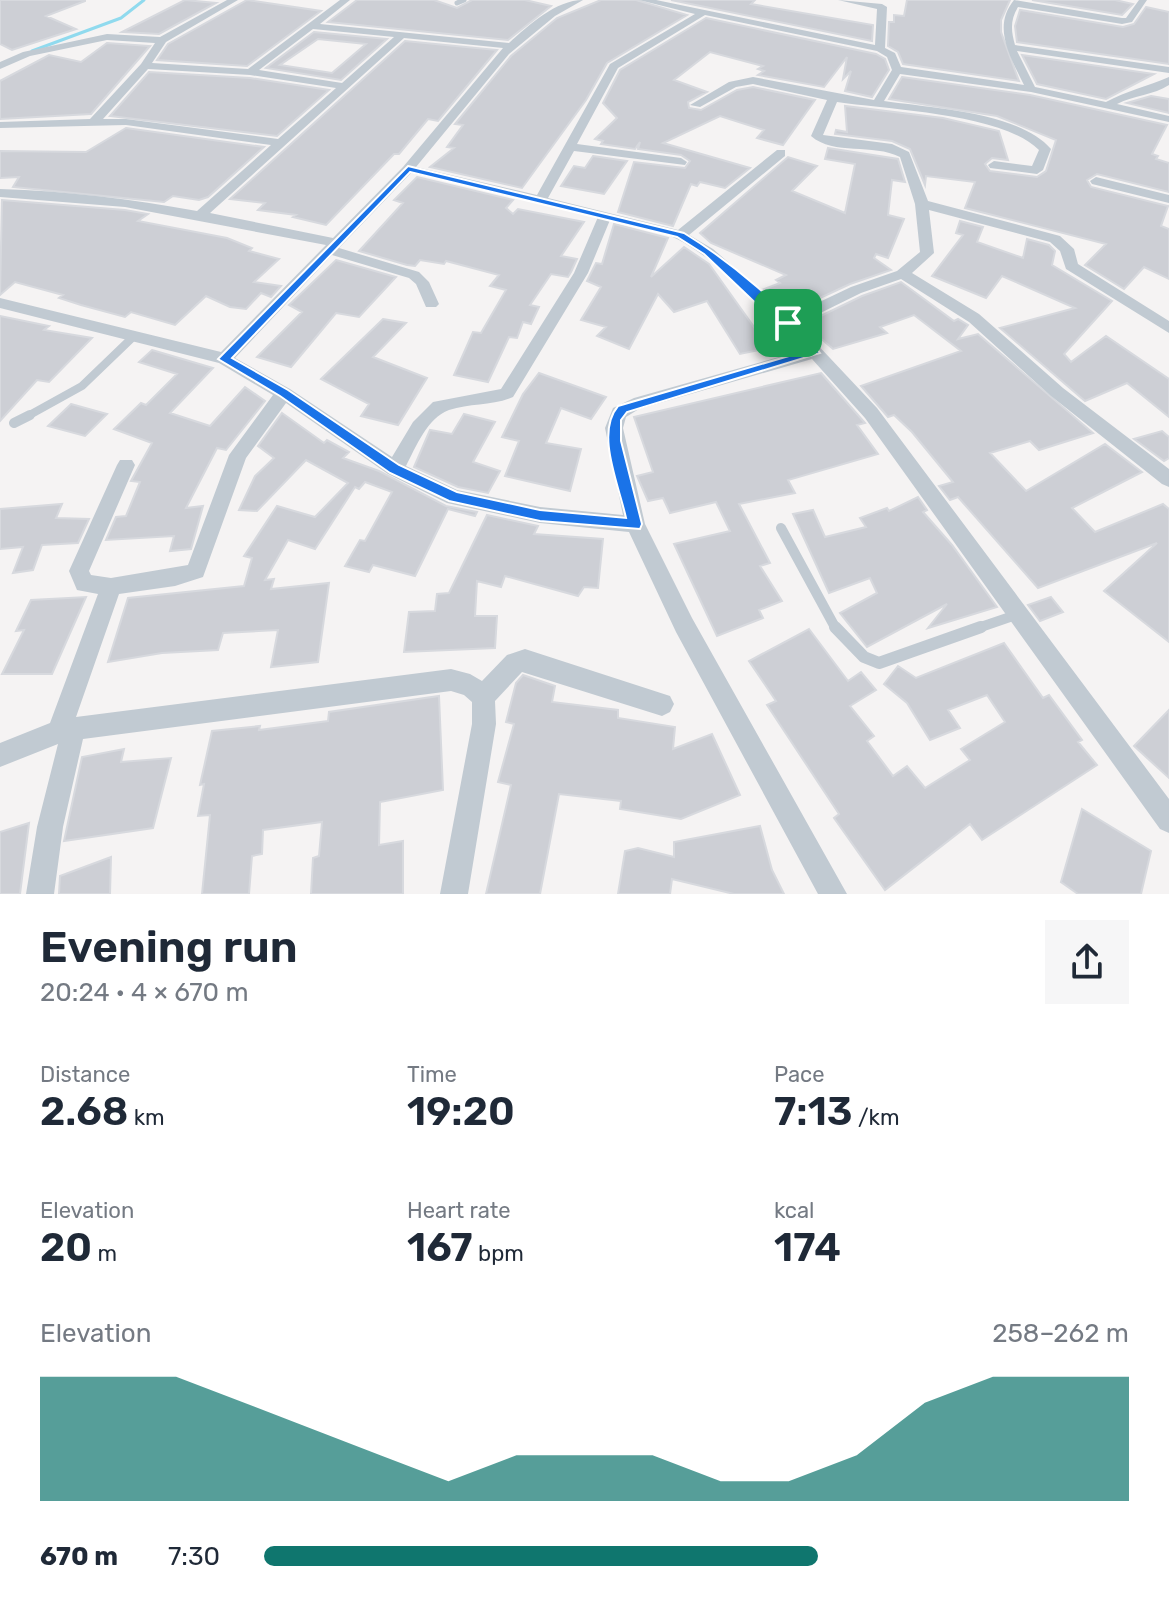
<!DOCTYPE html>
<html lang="en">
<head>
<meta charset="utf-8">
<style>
	:root { --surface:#fff; --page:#f6f6f7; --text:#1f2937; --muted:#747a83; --accent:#0f766e }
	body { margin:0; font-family:Rubik,sans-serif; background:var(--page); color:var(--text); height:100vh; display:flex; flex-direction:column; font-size:30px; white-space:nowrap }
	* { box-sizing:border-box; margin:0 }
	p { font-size:26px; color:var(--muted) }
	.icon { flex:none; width:44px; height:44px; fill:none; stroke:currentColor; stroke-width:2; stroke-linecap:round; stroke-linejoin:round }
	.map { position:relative; height:894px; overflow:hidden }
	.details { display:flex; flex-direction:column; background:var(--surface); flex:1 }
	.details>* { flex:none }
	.pin { position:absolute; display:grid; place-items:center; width:68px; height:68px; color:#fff; margin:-34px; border-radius:16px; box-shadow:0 4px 12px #0006 }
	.round { display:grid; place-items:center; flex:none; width:84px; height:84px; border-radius:0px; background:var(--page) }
	.summary { display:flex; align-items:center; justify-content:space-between; height:136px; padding:0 40px }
	h1 { font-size:44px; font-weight:600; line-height:60px }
	.metrics { display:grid; grid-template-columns:repeat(3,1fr); gap:12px; height:136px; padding:8px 40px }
	.metrics div { display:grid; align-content:center }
	.metrics b { font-size:40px; font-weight:600 }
	.metrics small { font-size:22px; font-weight:400 }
	.metrics p { font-size:22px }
	.chart { height:224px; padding:16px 40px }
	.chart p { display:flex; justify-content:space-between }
	.chart svg { width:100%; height:144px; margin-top:8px; fill:var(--accent); opacity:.7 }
	ul { padding:0 40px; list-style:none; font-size:26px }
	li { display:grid; grid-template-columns:128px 96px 1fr; align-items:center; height:60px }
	li i { height:20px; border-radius:10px; background:var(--accent) }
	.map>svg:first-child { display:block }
</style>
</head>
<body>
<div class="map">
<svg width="1169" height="894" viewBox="0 0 1169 894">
	<rect width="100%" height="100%" fill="#f5f3f3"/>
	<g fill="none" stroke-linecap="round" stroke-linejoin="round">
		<path stroke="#90daee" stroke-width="3" d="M32,51L121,18L144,0"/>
	</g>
	<path fill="#cdcfd5" stroke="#d7d9de" stroke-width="2" fill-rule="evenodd" d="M0,0H85V1L46,16L76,29L12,50L0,44Z
		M185,0L216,3L159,34L122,32Z
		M247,0L321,11L247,66L157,60L168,44Z
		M357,0H434L457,8L472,0H525L551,6L508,40L328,22Z
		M601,0H636L687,15L607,63L586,100L522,188L430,167L454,148L447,147L463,125L455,124L511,56L557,18Z
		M671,0H755L751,4L873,25L872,41Z
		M907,0H1010L1001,20V32L1019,81L903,64L898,52L888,46L889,22H894V15L904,16Z
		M1032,0H1115L1133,4L1122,15Z
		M1146,7L1169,12V64L1017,42L1015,26L1020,10L1123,27L1134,24Z
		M706,18L876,54L885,59L889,70L872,97L845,91L851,71L843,79L847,57L824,87L758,75L764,71L758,69L763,66L710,52L674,80L707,92L688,102L689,108L701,110L737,90L753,87L815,100L783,145L757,138L764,130L720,116L663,143L750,168L725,188L700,182L697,186L691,184L673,226L618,212L634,162L685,168L690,161L681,155L638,149L640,142L635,149L601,144L603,141L595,139L617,118L603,103L620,70Z
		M314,32L387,39L341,80L266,68ZM318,39L366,44L332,73L280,65Z
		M405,41L497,50L438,121L428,119L399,154H394L326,225L293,217L296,215L258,210L265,203L230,199Z
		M107,43L150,46L91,114L0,119V81L49,55L81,62Z
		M1022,55L1154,74L1106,99L1037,84Z
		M149,72L250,78L329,90L277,136L110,116Z
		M902,77L1030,95L1167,125L1152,154L1158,156L1156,159L1169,163V192L1097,174L1087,180L1091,187L1168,206L1161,226L1169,229V279L1144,267L1124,289L1085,265L1106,244L965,208L975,182L926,176L925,185L910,149L892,141L835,134L836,130L847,132L845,106L943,118L999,131L1008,160L992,158L985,164L990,171L1037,177L1046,171L1056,140L997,116L889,99Z
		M1151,96L1169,99V113L1127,103Z
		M126,128L264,147L208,197L199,200L173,196L164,202L13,187L19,177L0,178V151L86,152Z
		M828,148L898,159L905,182L892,180L888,215L904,219L888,258L876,254L874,258L891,270L850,284L790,312L764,289L780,283L776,280L786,275L711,243L700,233L788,157L817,166L792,191L845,213L855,164L825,159Z
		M593,156L627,161L604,194L561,186L574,166L585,168Z
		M417,177L513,200L506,208L513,214L518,209L584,222L561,256L577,259L571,272L568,277L551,274L530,305L539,307L531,324L523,322L517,338L509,337L488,382L454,375L473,332L481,333L506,290L490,286L499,275L446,261L444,264L420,260L415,266L407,265L359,251L403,203L394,200Z
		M2,200L125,210L148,214L138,221L227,238L252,248L249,251L279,259L254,282L281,286L271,297L261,293L246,309L230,307L206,296L175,325L131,312L125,317L81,305L59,298L63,295L15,282L0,295Z
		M960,221L983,227L977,242L1023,258L1027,239L1049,245L1055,251L1052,265L1112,301L1064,354L1071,362L1106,336L1169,379V417L1127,383L1085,401L1000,328L1075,308L1002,276L986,298L932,276L963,235L956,233Z
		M614,224L668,238L651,277L684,247L709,264L769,348L740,354L707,301L674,312L658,294L629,349L597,336L606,327L581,320L601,287L587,281L596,263L602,264Z
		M336,260L396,277L359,317L336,313L291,367L257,357L302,312L289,305Z
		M901,282L954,321L958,319L968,325L958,339L978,334L1093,433L1039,450L1030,441L990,453L1026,491L1105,444L1142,472L1072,508L1095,532L1163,504L1169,509V642L1104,591L1157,543L1038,588L958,497L950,500L939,486L953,482L912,432L894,415L888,417L861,386L961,351L914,315L880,327L887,333L833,349L804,324L862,296Z
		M0,316L49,326L44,330L92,338L49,382L37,380L0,421Z
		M383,319L406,323L373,357L427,378L398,425L361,416L369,404L321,379Z
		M152,350L213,368L170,413L210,426L245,387L265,401L226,450L217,448L186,508L203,506L191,549L170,551L174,536L106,540L116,517L126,516L140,482L131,481L152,443L114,429L141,403L146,405L177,374L139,362Z
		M539,373L606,397L591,419L561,408L546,443L581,449L570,491L505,476L519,441L502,437L523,394Z
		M821,373L865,423L857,425L878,454L788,480L795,493L739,504L770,563L760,566L782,601L759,610L763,618L717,636L674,544L730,531L716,502L670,513L663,498L648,501L637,476L653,472L634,417Z
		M71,404L107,414L85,436L48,426Z
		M282,413L324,443L327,440L349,452L343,458L379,471L446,506L477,512L475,516L448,509L415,576L373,565L369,572L345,566L360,540L365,541L392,492L365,482L359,489L355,487L315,549L288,540L265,580L274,579L271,589L329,583L318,662L271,667L278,630L223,633L218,650L162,653L108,662L128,598L244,586L252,558L244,556L277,506L315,517L348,483L306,460L257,511L239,510L255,476L274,458L258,446Z
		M464,414L495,422L473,462L500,471L488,493L458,487L414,467L430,430L452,434Z
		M1162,431L1169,437V458L1164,461L1134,439Z
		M918,497L927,510L923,512L952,545L997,607L928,628L947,604L867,647L840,613L877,593L870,578L829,593L793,514L813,510L825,537L866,527L860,518L887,508L889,511Z
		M62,504L56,518L89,519L78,543L42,545L33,570L13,573L23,547L0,549V509Z
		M487,515L538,526L534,534L603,539L598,588L584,587L578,596L505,576L501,587L477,581L475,616H497L495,648L404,652L409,612L435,611L437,594L449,593Z
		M86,597L52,674H2L24,630L16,631L31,600Z
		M1051,597L1063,612L1040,621L1028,605Z
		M809,629L848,681L861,672L876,690L850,706L874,736L867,741L893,776L907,766L925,788L970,760L961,749L1005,722L987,695L948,710L960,728L930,740L907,703L884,684L898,666L916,678L1004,643L1043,698L1049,695L1082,740L1078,742L1097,765L982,840L970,824L885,890L834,818L839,814L767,705L776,701L749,661Z
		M523,675L555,686L552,702L618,710V718L675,727L673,749L712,734L740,795L681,819L620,809L621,801L559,794L540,894H486L511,785L498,782L514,724L506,722L516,683Z
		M439,696L443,790L380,802L379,845L403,841V894H311L313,858L319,856L322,822L263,830L262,854L252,856L249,894H202L210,815L198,816L204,784L200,785L212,731L260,726L259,730L328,721L329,712Z
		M1169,710V778L1134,746Z
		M124,749L121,762L171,758L153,828L64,841L82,757Z
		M1082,809L1151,851L1141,894H1078L1061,882Z
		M29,823L20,894H0V832Z
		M760,826L772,870L784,894H734L672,879L670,894H618L625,851L638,848L674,857V842Z
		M111,857L110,894H59L60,876Z"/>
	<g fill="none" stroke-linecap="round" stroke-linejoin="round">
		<path stroke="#c1cad2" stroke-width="5" d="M457,3L464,0"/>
		<path stroke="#c1cad2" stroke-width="8" d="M26,417L82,386L134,336"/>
		<path stroke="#c1cad2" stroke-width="10" d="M14,423L30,415
			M781,528L836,629
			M975,629L1019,614"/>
		<path stroke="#c1cad2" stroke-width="12" d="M835,627L864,657L879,663L981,627"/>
		<path fill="#c1cad2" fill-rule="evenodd" d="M227,0H238L166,42L152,63L248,69L340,0H350L320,24L509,43C529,25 556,0 583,0L555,16L509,54L416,167L537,195L610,64L695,14L639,0H656L875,45L877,9L838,0L882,4L887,7L885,48L895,53L901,67L1024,85C1010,56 992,27 1014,0L1122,18H1126L1139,0H1147L1132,22L1122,24L1018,7C1010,20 1011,31 1015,45L1169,67V73L1017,51L1035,87L1106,102C1126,91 1148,86 1169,77V85C1154,95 1134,95 1117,104L1169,116V122L1031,92L900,74L884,101C931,108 1019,112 1051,149L1043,170L1037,174L990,168L988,165L994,161L1032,166L1039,150C1001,113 890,110 837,102L823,135L892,144L909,152L928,201L1060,236L1074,249L1078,264L1169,321V333L1066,269L1060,251L1050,242L929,210L934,253L912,273L979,314L1063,388L1169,469V487L1162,484L1051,396L969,322L901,279L861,293L798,324L877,408L1169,799V833L1160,829L865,418L812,359L639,409L626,417L623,428L645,524L692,618L847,894H818L676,632L629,532L540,523L447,503L388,474L286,403L246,458L203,577L175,586L119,594L76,717L451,669L470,674L482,681L507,655L525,649L670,696L674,704L670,712L662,716L522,672L495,701L496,724L468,894H440L472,724V702L464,695L451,691L83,739L63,827L54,894H26L37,827L58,744L0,767V743L50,723L98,594L77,590L69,571L117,465L120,460H132L135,465L89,571L91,575L111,578L188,565L229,455L273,395L219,363L0,308V298L221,352L326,245L125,207L0,197V189C66,191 131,199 197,211L271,145L126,125L0,128V122L90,119L141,64L155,43L107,40L30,56L0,69V62L23,52L107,34L160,37ZM705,15L877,51L887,57L892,70L874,100L753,77L729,82L690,105L700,107L736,87L753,84L827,100L811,136C834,156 873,143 900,157L915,204L920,252L897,271L851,287L790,316L713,249L689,235L785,156V150H777L678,230L548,198L574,151L685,165L687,162L681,158L577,144L618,68ZM313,29L394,37L342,83L259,70ZM404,38L503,48L403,167L333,238L210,213ZM148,69L250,75L336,88L278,139L126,119H103ZM411,173L598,217L574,273L501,389L433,402L413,422L392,457L290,389L235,358L332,255L409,278L416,284L426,307H436L439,304L429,282L419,272L339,248ZM610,220C632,225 657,229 677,239C720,261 771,314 804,350L634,398L613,408L605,428L623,515L540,507L457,490L406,466C416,447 427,418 449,410C470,403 492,406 513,397L588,273Z
			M1096,177L1169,195V203L1092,184L1090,181Z"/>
	</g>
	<path fill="#1a73e8" stroke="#fff" stroke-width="2" fill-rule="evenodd" d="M408,166L684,233C730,261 788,309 820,353L627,412L621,420V441L642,524L640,529L540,521L449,501L390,473L280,396L218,359ZM410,172L677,237L704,254L806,351L618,406C595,433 619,485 626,518L540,510L457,492L399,465L288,390L232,358Z"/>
</svg>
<div class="pin" style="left:788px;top:323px;background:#1e9e55"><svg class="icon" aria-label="arrive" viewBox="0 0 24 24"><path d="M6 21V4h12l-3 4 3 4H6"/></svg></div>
</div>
<section class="details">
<div class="summary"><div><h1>Evening run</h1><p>20:24 · 4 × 670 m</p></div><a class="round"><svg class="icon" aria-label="share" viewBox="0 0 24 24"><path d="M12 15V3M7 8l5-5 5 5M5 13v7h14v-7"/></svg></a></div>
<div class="metrics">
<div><p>Distance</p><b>2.68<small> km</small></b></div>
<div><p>Time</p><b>19:20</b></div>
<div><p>Pace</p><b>7:13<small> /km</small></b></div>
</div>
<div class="metrics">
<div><p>Elevation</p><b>20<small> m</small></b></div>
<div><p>Heart rate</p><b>167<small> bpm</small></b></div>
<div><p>kcal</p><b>174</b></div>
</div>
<div class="chart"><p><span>Elevation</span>258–262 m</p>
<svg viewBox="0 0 160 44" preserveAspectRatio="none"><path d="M0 44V6L10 6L20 6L30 14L40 22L50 30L60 38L70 30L80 30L90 30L100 38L110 38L120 30L130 14L140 6L150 6L160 6V44z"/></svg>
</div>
<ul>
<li><b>670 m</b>7:30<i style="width:64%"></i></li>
</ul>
</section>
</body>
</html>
